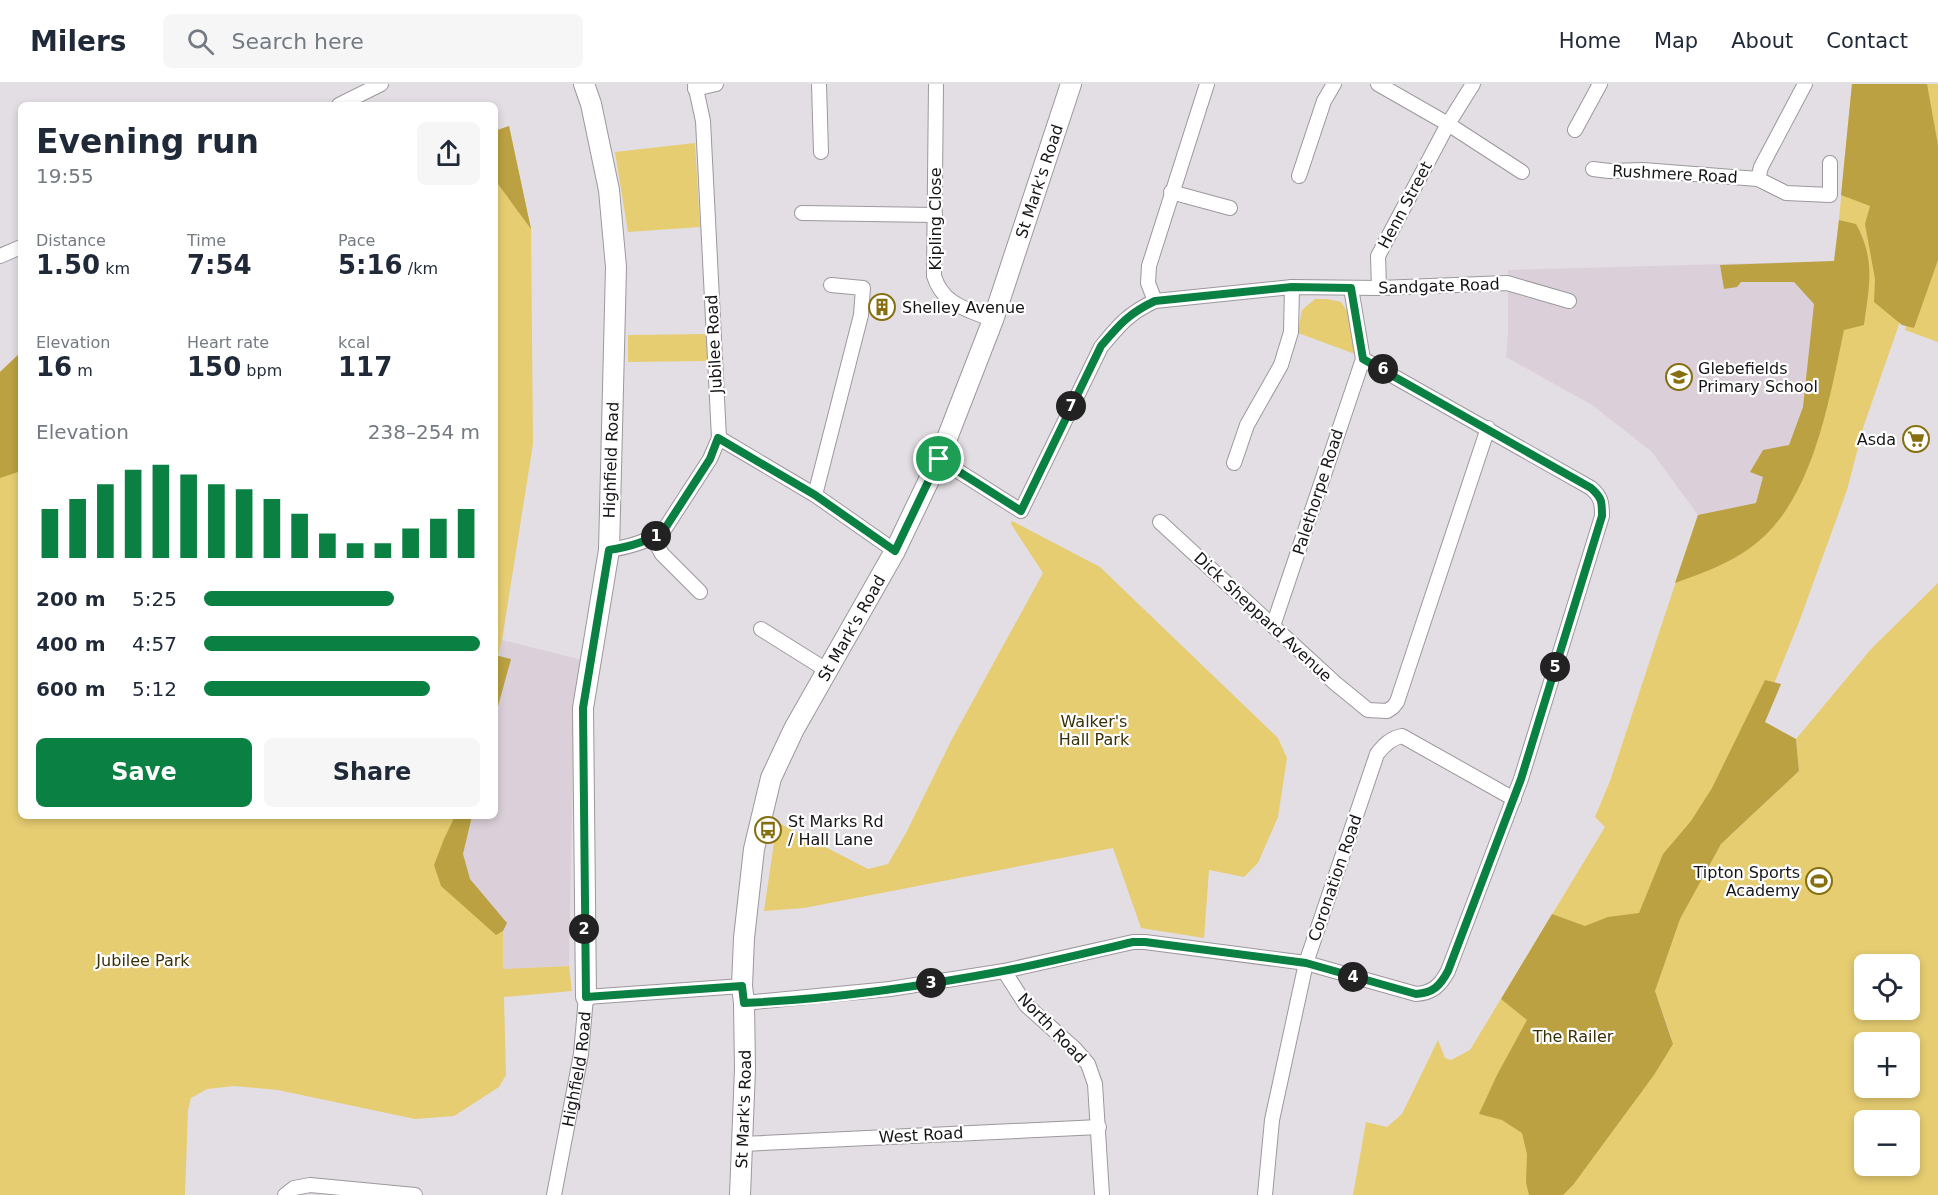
<!DOCTYPE html>
<html lang="en">
<head>
<meta charset="utf-8">
<style>
	:root { --surface:#fff; --page:#f6f6f7; --text:#1f2937; --muted:#747a83; --line:#e0e1e3; --accent:#0b8043 }
	body { margin:0; font-family:"DejaVu Sans",sans-serif; background:var(--page); color:var(--text); height:100vh; display:flex; flex-direction:column; font-size:22px; white-space:nowrap }
	* { box-sizing:border-box; margin:0 }
	p { font-size:20px; color:var(--muted) }
	.icon { flex:none; width:33px; height:33px; fill:none; stroke:currentColor; stroke-width:2; stroke-linecap:round; stroke-linejoin:round }
	.map { position:relative; flex:1; overflow:hidden }
	.sheet { position:absolute; left:18px; top:18px; width:480px; height:717px; display:flex; flex-direction:column; background:var(--surface); border-radius:9px; box-shadow:0 3px 9px #0003 }
	.sheet>* { flex:none }
	.tools { position:absolute; left:1854px; top:870px; display:grid; gap:12px }
	.tools a { display:grid; place-items:center; width:66px; height:66px; border-radius:9px; background:var(--surface); box-shadow:0 3px 9px #0003; font-size:30px }
	.pin { position:absolute; display:grid; place-items:center; width:51px; height:51px; color:#fff; margin:-26px; border:3px solid #fff; border-radius:50%; box-shadow:0 2px 6px #0007 }
	.km { position:absolute; width:30px; height:30px; margin:-15px; border-radius:50%; background:#222; color:#fff; font-size:16px; line-height:30px; text-align:center }
	.round { display:grid; place-items:center; flex:none; width:63px; height:63px; border-radius:9px; background:var(--page) }
	.summary { display:flex; align-items:center; justify-content:space-between; height:102px; padding:0 18px }
	h1 { font-size:33px; font-weight:700; line-height:45px }
	.metrics { display:grid; grid-template-columns:repeat(3,1fr); gap:9px; height:102px; padding:6px 18px }
	.metrics div { display:grid; align-content:center }
	.metrics b { font-size:26px; font-weight:700 }
	.metrics small { font-size:16px; font-weight:400 }
	.metrics p { font-size:16px }
	.chart { height:168px; padding:12px 18px }
	.chart p { display:flex; justify-content:space-between }
	.chart svg { width:100%; height:108px; margin-top:6px; stroke:var(--accent); stroke-width:6 }
	.button { display:flex; gap:12px; margin-top:auto; padding:12px 18px }
	.button a { flex:1; height:69px; border-radius:9px; background:var(--accent); color:#fff; font-size:24px; font-weight:700; line-height:69px; text-align:center }
	.button a+a { background:var(--page); color:var(--text) }
	ul { padding:0 18px; list-style:none; font-size:20px }
	li { display:grid; grid-template-columns:96px 72px 1fr; align-items:center; height:45px }
	li i { height:15px; border-radius:8px; background:var(--accent) }
	header { display:flex; align-items:center; gap:36px; box-sizing:border-box; height:84px; padding:0 30px; background:var(--surface); border-bottom:2px solid var(--line) }
	header strong { font-size:28px }
	nav { display:flex; gap:33px; margin-inline-start:auto; font-size:21px }
	.search { width:420px; height:54px; background:var(--page); display:flex; align-items:center; gap:15px; box-sizing:border-box; padding:0 21px; border-radius:9px; color:var(--muted); font-size:22px }
	.map>svg:first-child { display:block }
</style>
</head>
<body>
<header>
<strong>Milers</strong>
<div class="search"><svg class="icon" aria-label="search" viewBox="0 0 24 24"><circle cx="10" cy="10" r="6"/><path d="M15 15l6 6"/></svg>Search here</div>
<nav><a>Home</a><a>Map</a><a>About</a><a>Contact</a></nav>
</header>
<div class="map">
<svg width="1938" height="1111" viewBox="0 0 1938 1111">
	<rect width="100%" height="100%" fill="#e3dee3"/>
	<path fill="#dbd0d9" d="M1835,177L1795,378L1748,441L1698,431L1652,368L1592,321L1506,273L1508,249V186Z
		M502,556L582,576L574,621L569,882L503,885L443,786L457,732H495V583Z"/>
	<path fill="#e6cd72" fill-rule="evenodd" d="M1852,0H1938V258L1905,246L1920,180L1864,341L1847,406L1799,538L1682,828L1721,760L1799,687L1796,655L1871,565L1938,499V1111H1353L1366,1038L1387,1043L1402,1030L1438,956L1445,974L1451,976L1470,966L1605,743L1595,733L1610,697L1698,431L1748,440L1795,378L1835,177ZM1674,849L1655,907L1672,956L1647,915ZM1864,880H1910V926H1864ZM1864,958H1910V1004H1864ZM1864,1036H1910V1082H1864Z
		M509,42L531,145L533,360L502,556L495,583V47Z
		M695,59L700,143L628,148L615,68Z
		M1315,215H1327L1341,218L1350,231L1355,270L1298,249L1302,226Z
		M707,250V277L628,278V251Z
		M21,268V732H457L443,786L503,847V885L569,882L572,907L504,913L506,991L499,1003L454,1032L415,1035L278,1006L234,1002L207,1005L191,1014L188,1026L185,1111H0V288Z
		M1012,437L1100,483L1278,654L1287,674L1278,733L1258,779L1244,793L1209,786L1204,854L1141,844L1113,764L804,824L764,827L777,738L868,785L888,780L906,749L952,655L1043,489L1011,440Z"/>
	<path fill="#bba141" d="M1852,0H1927L1938,61V176L1914,244L1902,241L1874,218L1875,195L1865,140L1870,122L1841,111Z
		M509,42L531,145L498,100L495,98V47Z
		M1839,136L1856,140C1876,176 1869,203 1864,241L1844,246C1829,316 1813,420 1750,464C1728,480 1700,490 1675,499L1698,431L1756,419L1763,393L1750,388L1763,366L1789,361L1803,323L1814,220L1794,198H1741L1737,203L1724,205L1720,181L1834,177Z
		M21,268V387L0,394V288Z
		M495,571L511,575L495,633Z
		M1765,596L1781,600L1765,638L1796,655L1799,687L1721,760L1680,835L1655,907L1673,960L1654,991L1573,1101L1563,1111H1529L1526,1099L1527,1070L1522,1049L1502,1036L1479,1030L1497,991L1527,936L1501,915L1552,830L1585,842L1608,833L1639,829L1663,770L1691,737L1712,704Z
		M455,732H472L463,770L470,795L507,839L503,847L496,851L441,802L434,781L444,755Z"/>
	<g fill="none" stroke-linecap="round" stroke-linejoin="round">
		<defs>
			<g id="street">
				<path d="M819,0L821,68"/>
				<path d="M936,0L934,192C943,221 967,225 993,236"/>
				<path d="M1378,0L1448,40L1522,88"/>
				<path d="M1805,0L1761,83L1758,95L1786,109L1830,111V79"/>
				<path d="M695,5L716,0"/>
				<path d="M339,21L381,0"/>
				<path d="M1575,46L1600,0"/>
				<path d="M1593,85L1609,87L1643,86L1758,95"/>
				<path d="M1299,92L1324,17L1334,0"/>
				<path d="M1171,108L1230,124"/>
				<path d="M802,129L935,131"/>
				<path d="M0,172L21,163"/>
				<path d="M1379,204L1378,172L1448,40L1473,0"/>
				<path d="M1155,217L1148,199L1149,182L1207,0"/>
				<path d="M719,354L815,411L895,467"/>
				<path d="M939,375L1021,427L1101,263C1119,241 1129,229 1155,217L1292,203L1379,204L1507,199L1569,217"/>
				<path d="M1234,379L1247,341L1281,281L1291,248L1292,203"/>
				<path d="M815,411L861,231L863,204L831,201"/>
				<path d="M1160,438L1335,599L1368,626L1387,627L1393,623L1397,618L1488,344"/>
				<path d="M653,454L662,470L700,508"/>
				<path d="M609,466C629,463 648,458 664,446L710,375L719,354L703,37L695,0"/>
				<path d="M1273,542L1363,275L1351,204"/>
				<path d="M761,545L828,587"/>
				<path d="M1004,887L1026,921L1075,965L1088,980L1095,1000L1102,1111"/>
				<path d="M744,919L890,905L1004,887L1133,858H1145L1306,879L1416,910C1432,909 1440,902 1448,887L1521,695L1602,432C1602,418 1601,413 1591,404L1363,275"/>
				<path d="M743,1060L1099,1043"/>
				<path d="M285,1111L294,1104L310,1101L415,1111"/>
				<path id="s1" d="M554,1111L581,970L586,913L742,902"/>
				<path d="M1265,1111L1272,1036L1306,879L1377,670C1384,661 1391,654 1402,652L1514,715"/>
			</g>
			<g id="secondary">
				<path d="M584,0L591,20L609,106L616,183L609,466L583,624L586,913"/>
				<path id="s2" d="M740,1111L745,985L744,919L742,902L744,854L754,765L771,694L794,645L895,467L939,375L993,236L1071,0"/>
			</g>
		</defs>
		<use href="#street" stroke="#9c989c" stroke-width="16"/>
		<use href="#secondary" stroke="#9c989c" stroke-width="22"/>
		<use href="#street" stroke="#fff" stroke-width="14"/>
		<use href="#secondary" stroke="#fff" stroke-width="20"/>
	</g>
	<g fill="none" stroke-linecap="round" stroke-linejoin="round">
		<defs>
			<path id="route" d="M1292,203L1351,204L1363,275L1591,404C1602,414 1602,417 1602,432L1521,695L1448,887C1440,902 1433,909 1416,910L1306,879L1145,858H1133C1090,868 1047,879 1003,887C918,903 831,915 744,919L742,902L586,913L583,624L609,466C629,463 648,458 664,446L710,375L718,354L815,411L895,467L939,375L1021,427L1101,262C1119,241 1129,229 1155,217Z"/>
		</defs>
		<use href="#route" stroke="#fff" stroke-width="12"/>
		<use href="#route" stroke="#0b8043" stroke-width="8"/>
	</g>
	<defs>
		<symbol id="building-ring" viewBox="-11 -11 22 22"><circle r="9.5" fill="#fff" stroke="#866f0e" stroke-width="1.5"/><path d="M-4-6H4V6H1V3H-1V6H-4ZM-2.5-4.3h1.7v1.8h-1.7ZM.8-4.3h1.7v1.8H.8ZM-2.5-1h1.7V.8h-1.7ZM.8-1h1.7V.8H.8Z" fill="#866f0e"/></symbol>
		<symbol id="school-ring" viewBox="-11 -11 22 22"><circle r="9.5" fill="#fff" stroke="#866f0e" stroke-width="1.5"/><path d="M0-5L7-2L0 1L-7-2ZM-4 1L0 2.5L4 1V4Q0 6-4 4Z" fill="#866f0e"/></symbol>
		<symbol id="supermarket-ring" viewBox="-11 -11 22 22"><circle r="9.5" fill="#fff" stroke="#866f0e" stroke-width="1.5"/><path d="M-6-5.5h2.5l.6 2H6L4.5 2H-2.5L-4.4-4H-6ZM-1.5 3.2a1.3 1.3 0 1 0 .1 0ZM3 3.2a1.3 1.3 0 1 0 .1 0Z" fill="#866f0e"/></symbol>
		<symbol id="bus-ring" viewBox="-11 -11 22 22"><circle r="9.5" fill="#fff" stroke="#866f0e" stroke-width="1.5"/><path d="M-5-6H5V4H4V6H2V4H-2V6H-4V4H-5ZM-3.5-4V0h7V-4ZM-3.5 1.2v1.5H-2V1.2ZM2 1.2v1.5H3.5V1.2Z" fill="#866f0e"/></symbol>
		<symbol id="stadium-ring" viewBox="-11 -11 22 22"><circle r="9.5" fill="#fff" stroke="#866f0e" stroke-width="1.5"/><path d="M0-5a6.5 5 0 1 0 0 10a6.5 5 0 1 0 0-10ZM-3.5-1.8h7v3.6h-7Z" fill="#866f0e"/></symbol>
	</defs>
	<g fill-rule="evenodd">
		<use href="#building-ring" x="867" y="208" width="30" height="30"/>
		<use href="#school-ring" x="1664" y="278" width="30" height="30"/>
		<use href="#supermarket-ring" x="1901" y="340" width="30" height="30"/>
		<use href="#bus-ring" x="753" y="731" width="30" height="30"/>
		<use href="#stadium-ring" x="1804" y="782" width="30" height="30"/>
	</g>
	<g text-anchor="middle" dominant-baseline="central" stroke-width="4.5" stroke-linejoin="round" paint-order="stroke">
		<g font-size="16" fill="#171517" stroke="#fff">
			<text transform="translate(1675 90) rotate(3)">Rushmere Road</text>
			<text stroke="none"><textPath href="#s2" startOffset="1076">St Mark's Road</textPath></text>
			<text transform="translate(1405 121) rotate(-62)">Henn Street</text>
			<text transform="translate(935 135) rotate(-90)">Kipling Close</text>
			<text transform="translate(1439 202) rotate(-2)">Sandgate Road</text>
			<text transform="translate(714 260) rotate(-93)">Jubilee Road</text>
			<text transform="translate(611 376) rotate(-88)">Highfield Road</text>
			<text transform="translate(1318 408) rotate(-72)">Palethorpe Road</text>
			<text transform="translate(1263 533) rotate(43)">Dick Sheppard Avenue</text>
			<text stroke="none"><textPath href="#s2" startOffset="590">St Mark's Road</textPath></text>
			<text transform="translate(1335 794) rotate(-71)">Coronation Road</text>
			<text transform="translate(1052 944) rotate(46)">North Road</text>
			<text stroke="none"><textPath href="#s1" startOffset="128">Highfield Road</textPath></text>
			<text stroke="none"><textPath href="#s2" startOffset="86">St Mark's Road</textPath></text>
			<text transform="translate(921 1051) rotate(-3)">West Road</text>
		</g>
		<g font-size="16" fill="#171517" stroke="#fff" text-anchor="start">
			<text x="902" y="223">Shelley Avenue</text>
			<text x="1698" y="284">Glebefields<tspan x="1698" dy="18">Primary School</tspan></text>
			<text x="1896" y="355" text-anchor="end">Asda</text>
			<text x="788" y="737">St Marks Rd<tspan x="788" dy="18">/ Hall Lane</tspan></text>
			<text x="1800" y="788" text-anchor="end">Tipton Sports<tspan x="1800" dy="18">Academy</tspan></text>
		</g>
		<g font-size="16" fill="#3a3005" stroke="#fff">
			<text x="1094" y="637">Walker's<tspan x="1094" dy="18">Hall Park</tspan></text>
			<text x="143" y="876">Jubilee Park</text>
			<text x="1573" y="952">The Railer</text>
		</g>
	</g>
</svg>
<div class="tools">
<a><svg class="icon" aria-label="locate" viewBox="0 0 24 24"><circle cx="12" cy="12" r="6"/><path d="M12 2v4M12 18v4M2 12h4M18 12h4"/></svg></a>
<a>+</a>
<a>−</a>
</div>
<div class="pin" style="left:939px;top:375px;background:#1e9e55"><svg class="icon" aria-label="arrive" viewBox="0 0 24 24"><path d="M6 21V4h12l-3 4 3 4H6"/></svg></div>
<b class="km" style="left:656px;top:452px">1</b>
<b class="km" style="left:584px;top:845px">2</b>
<b class="km" style="left:931px;top:899px">3</b>
<b class="km" style="left:1353px;top:893px">4</b>
<b class="km" style="left:1555px;top:583px">5</b>
<b class="km" style="left:1383px;top:285px">6</b>
<b class="km" style="left:1071px;top:322px">7</b>
<section class="sheet">
<div class="summary"><div><h1>Evening run</h1><p>19:55</p></div><a class="round"><svg class="icon" aria-label="share" viewBox="0 0 24 24"><path d="M12 15V3M7 8l5-5 5 5M5 13v7h14v-7"/></svg></a></div>
<div class="metrics">
<div><p>Distance</p><b>1.50<small> km</small></b></div>
<div><p>Time</p><b>7:54</b></div>
<div><p>Pace</p><b>5:16<small> /km</small></b></div>
</div>
<div class="metrics">
<div><p>Elevation</p><b>16<small> m</small></b></div>
<div><p>Heart rate</p><b>150<small> bpm</small></b></div>
<div><p>kcal</p><b>117</b></div>
</div>
<div class="chart"><p><span>Elevation</span>238–254 m</p>
<svg viewBox="0 0 160 44" preserveAspectRatio="none"><path d="M5 44V24M15 44V20M25 44V14M35 44V8M45 44V6M55 44V10M65 44V14M75 44V16M85 44V20M95 44V26M105 44V34M115 44V38M125 44V38M135 44V32M145 44V28M155 44V24"/></svg>
</div>
<ul>
<li><b>200 m</b>5:25<i style="width:69%"></i></li>
<li><b>400 m</b>4:57<i style="width:100%"></i></li>
<li><b>600 m</b>5:12<i style="width:82%"></i></li>
</ul>
<div class="button"><a>Save</a><a>Share</a></div>
</section>
</div>
</body>
</html>
